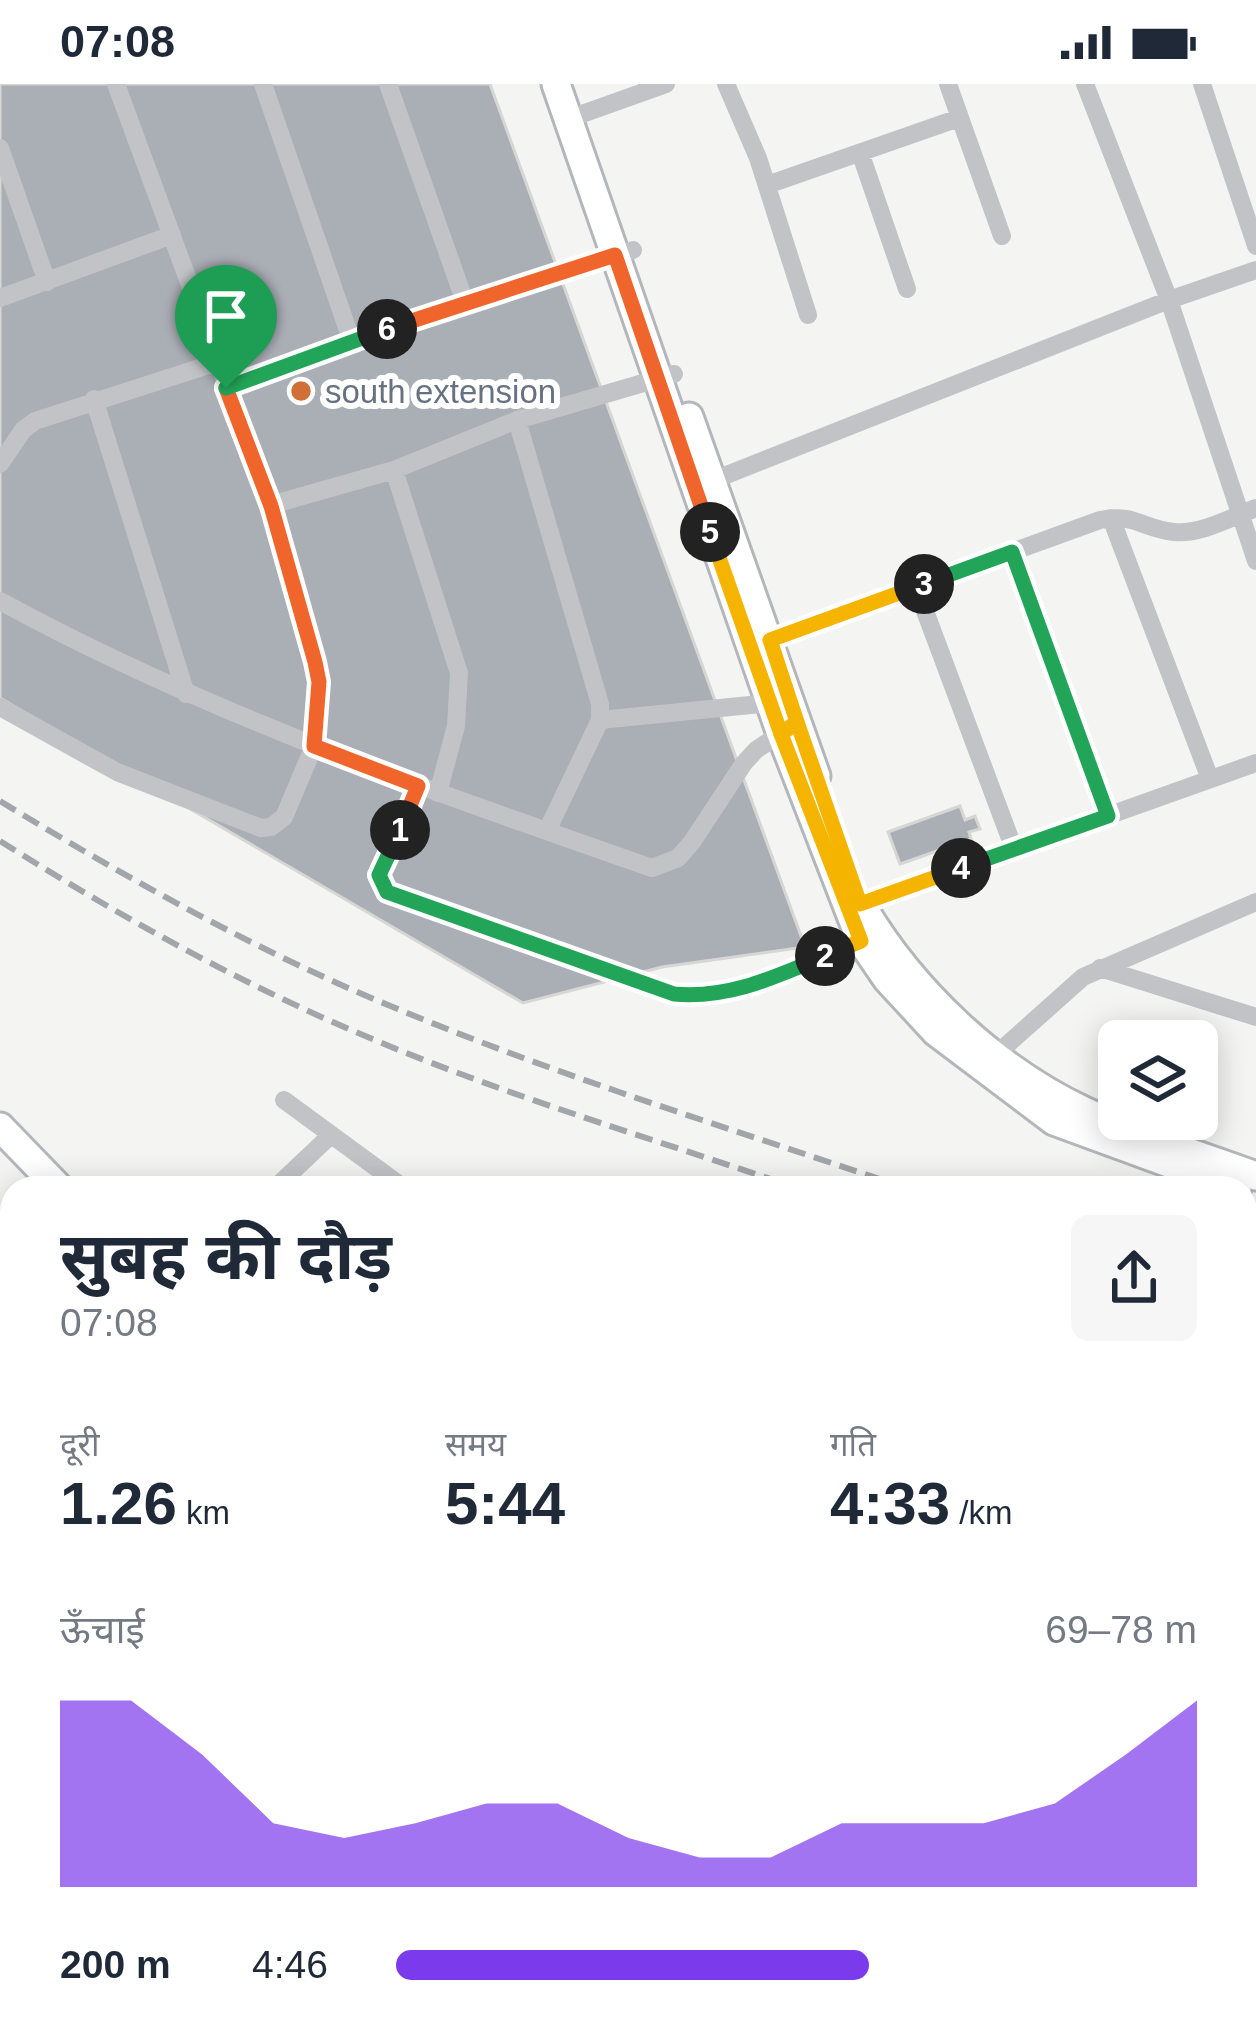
<!DOCTYPE html>
<html lang="hi">
<head>
<meta charset="utf-8">
<style>
	:root { --surface:#fff; --page:#f6f6f7; --text:#1f2937; --muted:#747a83; --accent:#7c3aed }
	body { margin:0; font-family:Helvetica,"Noto Sans Devanagari",sans-serif; background:var(--page); color:var(--text); height:100vh; display:flex; flex-direction:column; font-size:45px; white-space:nowrap }
	* { box-sizing:border-box; margin:0 }
	p { font-size:39px; color:var(--muted) }
	.icon { flex:none; width:66px; height:66px; fill:none; stroke:currentColor; stroke-width:2; stroke-linecap:round; stroke-linejoin:round }
	.map { position:relative; flex:1; overflow:hidden }
	.details { position:absolute; left:0px; top:1092px; width:1257px; height:861px; display:flex; flex-direction:column; background:var(--surface); border-radius:36px 36px 0 0; box-shadow:0 6px 30px #0003 }
	.details>* { flex:none }
	.controls { position:absolute; left:1098px; top:936px; display:grid; gap:24px }
	.controls a { display:grid; place-items:center; width:120px; height:120px; border-radius:18px; background:var(--surface); box-shadow:0 6px 30px #0003; font-size:60px }
	.pin { position:absolute; display:grid; place-items:center; width:102px; height:102px; color:#fff; margin:-123px -51px; border-radius:50% 50% 50% 0; rotate:-45deg; box-shadow:0 0 12px #0007 }
	.pin .icon { rotate:45deg }
	.km { position:absolute; width:60px; height:60px; margin:-30px; border-radius:50%; background:#222; color:#fff; font-size:33px; line-height:60px; text-align:center }
	.round { display:grid; place-items:center; flex:none; width:126px; height:126px; border-radius:18px; background:var(--page) }
	.overview { display:flex; align-items:center; justify-content:space-between; height:204px; padding:0 60px }
	h1 { font-size:66px; font-weight:700; line-height:90px }
	.stats { display:grid; grid-template-columns:repeat(3,1fr); gap:18px; height:204px; padding:12px 60px }
	.stats div { display:grid; align-content:center }
	.stats b { font-size:60px; font-weight:700 }
	.stats small { font-size:33px; font-weight:400 }
	.stats p { font-size:33px }
	.chart { height:336px; padding:24px 60px }
	.chart p { display:flex; justify-content:space-between }
	.chart svg { width:100%; height:216px; margin-top:12px; fill:var(--accent); opacity:.7 }
	ul { padding:0 60px; list-style:none; font-size:39px }
	li { display:grid; grid-template-columns:192px 144px 1fr; align-items:center; height:90px }
	li i { height:30px; border-radius:15px; background:var(--accent) }
	.status { display:flex; justify-content:space-between; align-items:center; height:84px; padding:0 60px; background:var(--surface); direction:ltr }
	.status svg { height:33px; fill:currentColor }
	.map>svg:first-child { display:block }
</style>
</head>
<body>
<div class="status"><b>07:08</b><svg viewBox="0 0 49 12"><path d="M0 12V9h3v3zM5 12V6h3v6zM10 12V3h3v9zM15 12V0h3v12zM26 1h20v11H26zM47 4h2v5h-2z"/></svg></div>
<div class="map">
<svg width="1256" height="1952" viewBox="0 0 1256 1952">
	<rect width="100%" height="100%" fill="#f4f5f2"/>
	<path fill="#aaaeb5" stroke="#d6d6d4" stroke-width="3" d="M0,0H490L805,863L662,883L523,919L0,614Z
		M960,722L965,736L975,732L980,745L969,748L971,755L900,780L888,748Z"/>
	<g fill="none" stroke-linecap="round" stroke-linejoin="round">
		<defs>
			<path id="secondary" d="M556,0L781,650L861,857L887,895L936,948L1054,1037L1237,1104
				M689,333L816,692
				M863,824C913,908 995,985 1084,1027C1139,1053 1199,1071 1256,1092
				M0,1043L59,1104
				M868,1941L879,1952"/>
		</defs>
		<use href="#secondary" stroke="#b3b6bb" stroke-width="33"/>
		<path stroke="#c1c3c7" stroke-width="18" d="M263,0L352,258
			M388,0L465,218
			M726,0L758,74L808,231
			M948,0L1002,152
			M1085,0L1169,216L1256,477
			M1202,0L1256,162
			M568,35L666,0
			M0,64L47,198
			M861,71L907,205
			M767,101L959,34
			M0,214L172,151
			M226,304L465,218L633,166
			M94,315L186,610
			M517,336L600,620V636L547,747
			M0,380L23,346L35,337L218,278
			M394,386L459,589L456,642L438,709
			M701,401L1169,216L1256,186
			M271,421L394,386L517,336L674,290
			M1111,434L1210,695
			M1012,468L1109,732
			M916,503L1014,765
			M0,517C207,630 429,706 652,784L678,774L692,758L744,679L756,666L789,644
			M770,556L1100,436C1135,429 1143,445 1174,448C1200,451 1232,433 1256,424
			M0,623L117,688L261,744L271,743L284,733L314,662L319,598L315,578L271,421L116,0
			M600,636L780,618
			M418,702L379,791L387,809L674,911C742,916 805,880 866,855
			M860,820L1256,679
			M1100,884L1256,933
			M990,976L1083,893L1256,818
			M284,1016L404,1104
			M275,1104L331,1051
			M0,1291L12,1304
			M1245,1442L1256,1452
			M0,1456L12,1469
			M0,1535L12,1548
			M1245,1603L1256,1591
			M0,1712L12,1726
			M0,1825L12,1814
			M1245,1859L1256,1855
			M313,1941L322,1952
			M462,1941L472,1952
			M626,1941L636,1952
			M1107,1941L1114,1952
			M1207,1941L1212,1952
			M54,1952L66,1941
			M239,1952L251,1941
			M359,1952L371,1941"/>
		<use href="#secondary" stroke="#fff" stroke-width="27"/>
		<path stroke="#a2a6ab" stroke-width="6" stroke-dasharray="18 9" stroke-linecap="butt" d="M0,717C125,793 253,865 388,921C557,992 733,1045 906,1104
			M0,757C121,833 244,902 377,957C513,1014 657,1056 797,1104
			M1245,1219L1256,1222
			M1245,1256L1256,1260"/>
	</g>
	<g fill="none" stroke-linecap="round" stroke-linejoin="round">
		<defs>
			<path id="split-1" d="M226,304L271,422L315,578L319,598L314,662L418,702L400,746"/>
			<path id="split-2" d="M400,746L379,791L387,808L674,910C729,915 775,893 825,872"/>
			<path id="split-3" d="M825,872L861,857L781,650L797,638L770,556L924,500"/>
			<path id="split-4" d="M924,500L1012,468L1108,732L961,784"/>
			<path id="split-5" d="M710,448L781,650L797,638L860,820L961,784"/>
			<path id="split-6" d="M387,245L615,171L710,448"/>
			<path id="split-7" d="M226,304L387,245"/>
		</defs>
		<use href="#split-1" stroke="#fff" stroke-width="24"/>
		<use href="#split-2" stroke="#fff" stroke-width="24"/>
		<use href="#split-3" stroke="#fff" stroke-width="24"/>
		<use href="#split-4" stroke="#fff" stroke-width="24"/>
		<use href="#split-5" stroke="#fff" stroke-width="24"/>
		<use href="#split-6" stroke="#fff" stroke-width="24"/>
		<use href="#split-7" stroke="#fff" stroke-width="24"/>
		<use href="#split-1" stroke="#f0652b" stroke-width="15"/>
		<use href="#split-2" stroke="#22a559" stroke-width="15"/>
		<use href="#split-3" stroke="#f5b400" stroke-width="15"/>
		<use href="#split-4" stroke="#22a559" stroke-width="15"/>
		<use href="#split-5" stroke="#f5b400" stroke-width="15"/>
		<use href="#split-6" stroke="#f0652b" stroke-width="15"/>
		<use href="#split-7" stroke="#22a559" stroke-width="15"/>
	</g>
	<circle fill="#d17036" stroke="#fff" stroke-width="4.5" cx="301" cy="307" r="12"/>
	<g text-anchor="middle" dominant-baseline="central" stroke-width="12" stroke-linejoin="round" paint-order="stroke">
		<g font-size="33" fill="#677180" stroke="#fff" text-anchor="start">
			<text x="325" y="307">south extension</text>
		</g>
	</g>
</svg>
<div class="controls">
<a><svg class="icon" aria-label="layers" viewBox="0 0 24 24"><path d="M12 4l9 5-9 5-9-5zM3 14l9 5 9-5"/></svg></a>
</div>
<div class="pin" style="left:226px;top:304px;background:#1e9e55"><svg class="icon" aria-label="arrive" viewBox="0 0 24 24"><path d="M6 21V4h12l-3 4 3 4H6"/></svg></div>
<b class="km" style="left:400px;top:746px">1</b>
<b class="km" style="left:825px;top:872px">2</b>
<b class="km" style="left:924px;top:500px">3</b>
<b class="km" style="left:961px;top:784px">4</b>
<b class="km" style="left:710px;top:448px">5</b>
<b class="km" style="left:387px;top:245px">6</b>
<section class="details">
<div class="overview"><div><h1>सुबह की दौड़</h1><p>07:08</p></div><a class="round"><svg class="icon" aria-label="share" viewBox="0 0 24 24"><path d="M12 15V3M7 8l5-5 5 5M5 13v7h14v-7"/></svg></a></div>
<div class="stats">
<div><p>दूरी</p><b>1.26<small> km</small></b></div>
<div><p>समय</p><b>5:44</b></div>
<div><p>गति</p><b>4:33<small> /km</small></b></div>
</div>
<div class="chart"><p><span>ऊँचाई</span>69–78 m</p>
<svg viewBox="0 0 160 44" preserveAspectRatio="none"><path d="M0 44V6L10 6L20 17L30 31L40 34L50 31L60 27L70 27L80 34L90 38L100 38L110 31L120 31L130 31L140 27L150 17L160 6V44z"/></svg>
</div>
<ul>
<li><b>200 m</b>4:46<i style="width:59%"></i></li>
</ul>
</section>
</div>
</body>
</html>
